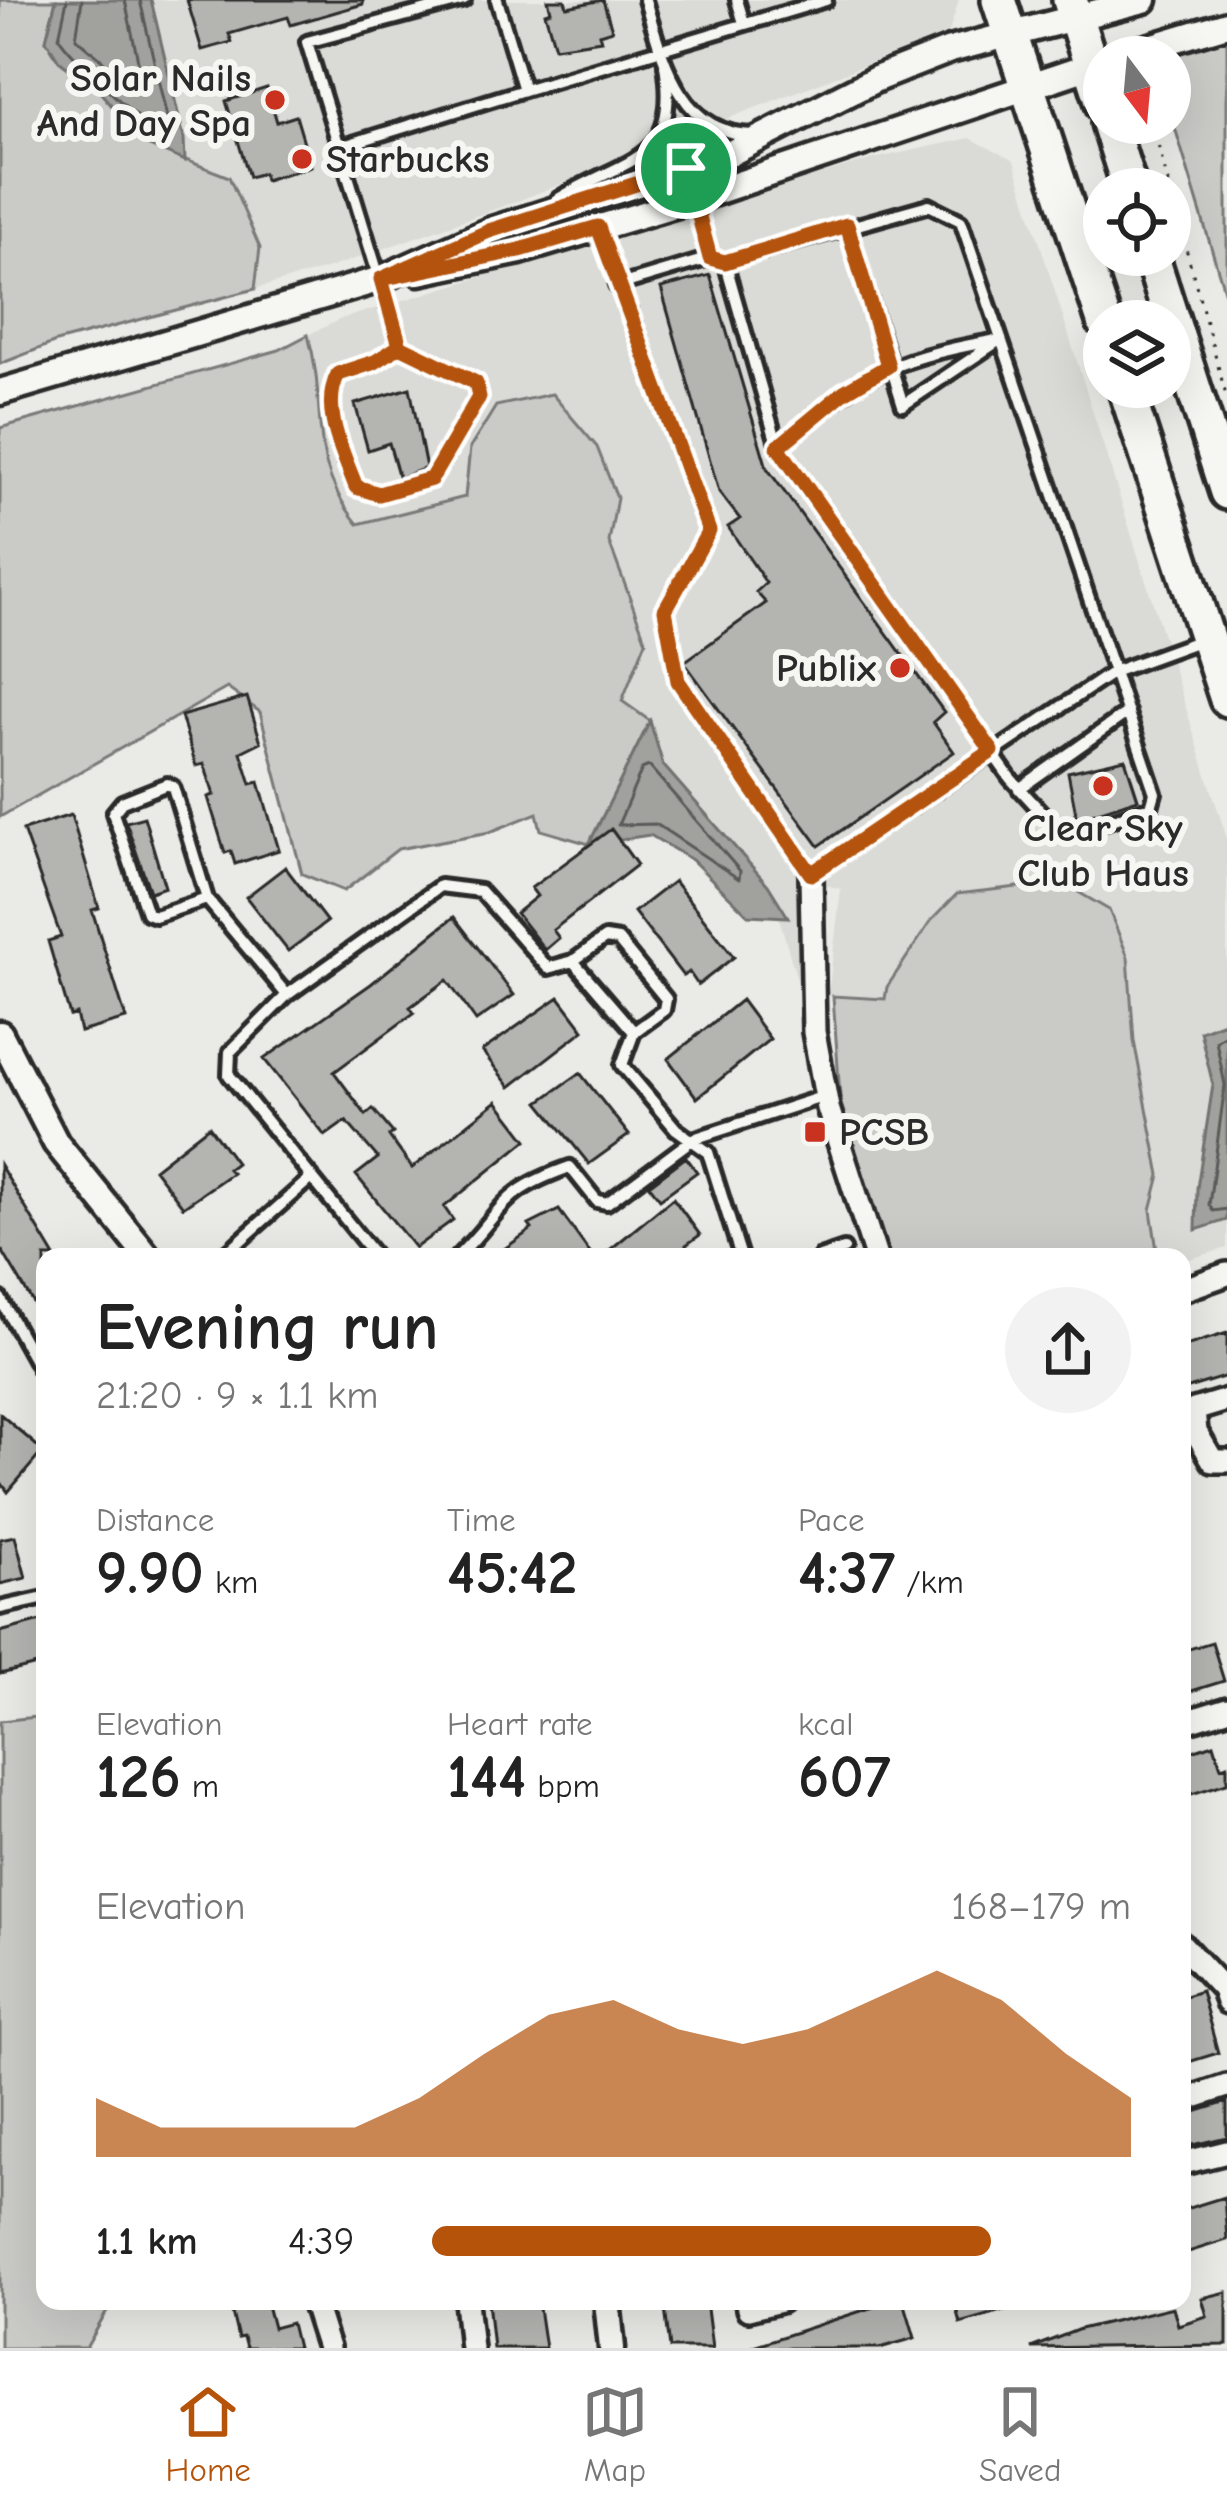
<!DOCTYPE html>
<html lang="en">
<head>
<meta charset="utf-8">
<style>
	:root { --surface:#fff; --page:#f2f2f2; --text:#222; --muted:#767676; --line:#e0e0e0; --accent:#b45309 }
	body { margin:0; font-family:"Comic Neue",sans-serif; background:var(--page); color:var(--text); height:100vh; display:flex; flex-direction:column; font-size:45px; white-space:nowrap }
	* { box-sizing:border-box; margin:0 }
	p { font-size:39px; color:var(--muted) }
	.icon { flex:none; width:66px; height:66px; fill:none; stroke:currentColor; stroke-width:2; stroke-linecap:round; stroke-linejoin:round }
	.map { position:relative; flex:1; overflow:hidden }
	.drawer { position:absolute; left:36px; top:1248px; width:1155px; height:1062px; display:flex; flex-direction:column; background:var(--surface); border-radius:24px; box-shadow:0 12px 48px #0002 }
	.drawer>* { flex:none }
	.needle { width:78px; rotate:164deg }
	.buttons { position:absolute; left:1083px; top:36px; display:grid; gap:24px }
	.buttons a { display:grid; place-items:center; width:108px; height:108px; border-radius:50%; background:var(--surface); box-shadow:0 12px 48px #0002; font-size:60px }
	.pin { position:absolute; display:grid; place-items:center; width:102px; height:102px; color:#fff; margin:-51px; border:6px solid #fff; border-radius:50%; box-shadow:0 3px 12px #0007 }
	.round { display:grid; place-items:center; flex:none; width:126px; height:126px; border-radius:63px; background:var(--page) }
	.head { display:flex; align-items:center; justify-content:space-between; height:204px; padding:0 60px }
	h1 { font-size:66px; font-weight:700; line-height:90px }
	.stats { display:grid; grid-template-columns:repeat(3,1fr); gap:18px; height:204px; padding:12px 60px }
	.stats div { display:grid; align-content:center }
	.stats b { font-size:60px; font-weight:700 }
	.stats small { font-size:33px; font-weight:400 }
	.stats p { font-size:33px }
	.chart { height:336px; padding:24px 60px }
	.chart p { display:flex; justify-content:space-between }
	.chart svg { width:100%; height:216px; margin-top:12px; fill:var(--accent); opacity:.7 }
	ul { padding:0 60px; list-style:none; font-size:39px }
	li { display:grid; grid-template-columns:192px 144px 1fr; align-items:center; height:90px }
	li i { height:30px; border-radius:15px; background:var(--accent) }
	.tabs { display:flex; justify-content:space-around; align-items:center; height:168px; border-top:3px solid var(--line); background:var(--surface); font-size:33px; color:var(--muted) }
	.tabs a { display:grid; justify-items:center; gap:6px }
	.tabs .current { color:var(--accent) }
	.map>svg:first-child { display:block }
</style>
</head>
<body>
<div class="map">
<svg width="1227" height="2348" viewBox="0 0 1227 2348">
	<rect width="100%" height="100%" fill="#eaeae6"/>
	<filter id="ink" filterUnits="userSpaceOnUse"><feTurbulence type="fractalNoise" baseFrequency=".00833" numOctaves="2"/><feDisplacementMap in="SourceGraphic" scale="24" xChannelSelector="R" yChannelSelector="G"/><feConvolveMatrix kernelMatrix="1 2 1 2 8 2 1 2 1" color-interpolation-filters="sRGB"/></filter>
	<g filter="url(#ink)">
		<path fill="#dadad6" d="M151,0H959L949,32L515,202L326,269L255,289L260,248L229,177L185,161L184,138Z
			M970,138L1014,161L1227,839V1021L1200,1031L1213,1085L1197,1188L1196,1229L1227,1220V1248L1182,1261L1158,1257L1151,1210L1160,1175L1134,1041L1128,957L957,894L931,922L887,987L885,999L828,996L841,889L823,884L809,994H801L779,917H786L768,885L663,764L650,721L622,701L646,641L609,542L617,498L470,448L465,497L357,524L333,494L317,427V367L308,335L341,319L873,159Z"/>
		<path fill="#cacac7" stroke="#7a7a79" stroke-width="3" d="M0,0H56L46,40L59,61L101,93L145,144L229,177L260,248L255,289L56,342L0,364Z
			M1227,35V300L1170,111V57H1154Z
			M308,335C329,408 304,458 358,524L465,497L470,448L496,406L552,394L597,447L617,498L609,542L646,641L622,701L650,721L589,844L541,830L537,813L490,832L398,849L344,891L302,874L260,712L227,688L0,817V428L279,350Z
			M1061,882L1109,910L1128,957L1134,1041L1160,1175L1151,1210L1158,1257H888L841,1111L833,996L885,999L887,987L931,921L957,894Z
			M45,1716V2301H109V2308L86,2348H0V1721Z"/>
		<path fill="#a1a19e" stroke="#727270" stroke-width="3" d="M56,0H151L184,138L185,161L145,144L101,93L59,61L46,40Z
			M650,721L663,765L768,885L788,917L748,915L692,860L650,835L589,844Z
			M1227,1021V1220L1196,1230L1197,1188L1213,1085L1200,1031Z"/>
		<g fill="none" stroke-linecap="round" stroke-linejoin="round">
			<path stroke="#5a5a59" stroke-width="3" d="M67,0L59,37C66,51 153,135 165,138L170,131L140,0
				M82,0L76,38L138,91L143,84L125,0
				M649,766L740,871L739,879L656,824L618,825L642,769Z
				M1227,1034L1216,1041L1225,1085L1209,1205L1213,1211L1227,1209"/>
		</g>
		<path fill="#b4b4b1" stroke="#2b2b2b" stroke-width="3" d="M187,0H363V4L291,25L288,17L229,34L232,42L202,50Z
			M548,0H565L567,7L603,0L612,30L599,34L601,40L555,47L545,13L551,11Z
			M267,88L277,122L296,116L311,166L265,180L263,173L249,177L226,101Z
			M710,275L767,468L944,712L933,722L954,752L819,846L684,662L766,603L756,592L766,583L728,527L740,519L719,492L661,288Z
			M410,388L426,468L399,478L389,443L368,450L355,404Z
			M247,697L261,742L241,752L251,784L259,782L279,850L235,864L231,851L225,853L208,797L214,795L204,764L196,766L181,716Z
			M1125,759L1138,799L1077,819L1068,772Z
			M71,815L99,908L92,910L126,1019L80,1032L76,1014L70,1016L48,941L61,937L23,830Z
			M144,817L165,887L150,892L126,822Z
			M611,829L637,865L553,930L559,938L545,950L516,913L537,896L531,888Z
			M285,867L327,922L288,951L246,897Z
			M674,881L734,957L698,985L689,972L683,976L634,912Z
			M454,917L514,995L476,1021L447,980L410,1007L414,1013L334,1072L366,1115L373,1109L393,1133L389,1136L412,1168L497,1101L527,1140L444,1207L453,1220L415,1248L356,1175L378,1158L346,1121L325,1136L264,1059L371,984Z
			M559,997L584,1030L510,1087L482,1051Z
			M741,1000L770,1039L697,1098L668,1059Z
			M580,1073L629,1135L589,1164L539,1102Z
			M209,1126L236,1163L228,1169L232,1173L183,1207L154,1169Z
			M686,1157L697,1172L660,1199L649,1185Z
			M0,1165L55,1257H45V1323L0,1247Z
			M673,1198L700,1235L686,1245L695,1257H601Z
			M559,1210L593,1257H493L532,1229L529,1225Z
			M1227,1333V1376L1182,1390V1347Z
			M0,1414L43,1451L8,1492L0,1481Z
			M15,1536L26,1578L0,1584V1539Z
			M45,1620V1663L0,1674V1632Z
			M1212,1642L1224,1681L1182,1694V1651Z
			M1214,1744L1221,1767L1227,1765V1783L1182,1797V1754Z
			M1201,1991L1218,2053L1182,2064V1997Z
			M1227,2102V2137L1193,2145L1185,2141L1182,2116Z
			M1224,2197L1227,2240L1182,2254V2210Z
			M1227,2292V2345L1031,2348L1080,2329L1173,2307L1178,2325L1207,2316L1202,2298Z
			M266,2301L273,2328L291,2323L297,2348H246L243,2337L238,2338L231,2309Z
			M488,2301H538L545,2348H493Z
			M664,2301H706L712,2348H670Z
			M892,2301H904L915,2338L880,2348H747Z
			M954,2301H1022V2305L960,2323Z"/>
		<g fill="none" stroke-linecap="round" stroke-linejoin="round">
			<defs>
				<path id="service" d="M645,0C662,57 680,135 753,135
					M737,0L744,23
					M524,90L826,0
					M340,147L524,90L497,0
					M686,168L710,258
					M558,199C624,157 681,165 665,65
					M847,225L903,405L1001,339
					M599,227L709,531L665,610L678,681L811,875L1113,672L1204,639
					M616,286L710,258L725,262L929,205L961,221L1155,793L1151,807L1078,831L1057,829L1010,778L778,447L725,262
					M400,346L375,362L338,374C320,408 343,453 355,487L379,494L431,479L479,397L476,383L400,346L307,42L464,0
					M778,447C860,378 884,360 992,341
					M1019,789L1128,712
					M207,899L155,916L147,913L113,813L122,802L167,784L173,787L207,899L287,995L230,1052L229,1075L376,1257
					M573,961L605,938L618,940L666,999L664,1010L634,1032
					M287,995L440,886L480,891L548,968L573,961L634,1032L622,1065L676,1129L708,1152L741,1257
					M222,1257L312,1177
					M457,1257C507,1208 496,1193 570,1167L597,1201L607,1203L693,1139L825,1096
					M820,1257L844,1249
					M0,1298L45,1379
					M0,1608L45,1598"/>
				<path id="minor" d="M811,875L814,1032L828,1108L876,1257
					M1182,1290L1227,1274
					M1227,1400L1194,1410L1196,1432L1213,1461H1227
					M1182,1723L1227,1709
					M1182,1945L1223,1989L1227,2002
					M1182,2101L1227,2086
					M1182,2155L1187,2162L1227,2152
					M313,2301L328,2348
					M466,2301L471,2348
					M747,2301L748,2309L780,2301"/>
				<path id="tertiary" d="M1117,57L1227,24
					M419,272L520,251L694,199L1102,62
					M0,392L381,279L489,231L725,156L876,79L950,50L1144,0
					M0,1034L56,1143L148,1257
					M607,2301L612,2348"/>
				<path id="primary" d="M999,0L1104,321
					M1070,0L1104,106
					M1109,123L1130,189
					M1151,255L1227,492
					M1125,387L1227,699"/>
			</defs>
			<use href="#service" stroke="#2b2b2b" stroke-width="20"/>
			<use href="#minor" stroke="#2b2b2b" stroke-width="30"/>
			<use href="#tertiary" stroke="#2b2b2b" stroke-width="33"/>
			<use href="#primary" stroke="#2b2b2b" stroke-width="42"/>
			<path stroke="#2b2b2b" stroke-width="3" stroke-dasharray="3 9" stroke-linecap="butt" d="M1152,123L1227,399"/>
			<use href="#service" stroke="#f6f6f2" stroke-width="10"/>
			<use href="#minor" stroke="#f6f6f2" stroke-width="21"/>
			<use href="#tertiary" stroke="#f6f6f2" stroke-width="24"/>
			<use href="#primary" stroke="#f6f6f2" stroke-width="33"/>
		</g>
	</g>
	<g fill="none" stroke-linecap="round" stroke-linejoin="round" filter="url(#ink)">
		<defs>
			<path id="route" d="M686,168L489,231L381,279L400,346L375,362L338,374C320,409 343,452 356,487L379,494L431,479L479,397L476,383L400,346L381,279L520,250L598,227L709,531L665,610L678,681L811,874L992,751L778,447L844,392L888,366L847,225L725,262L710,258L686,168"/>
		</defs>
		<use href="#route" stroke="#fff" stroke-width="24"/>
		<use href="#route" stroke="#b45309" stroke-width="15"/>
	</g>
	<g fill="#c8321e" stroke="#f6f6f2" stroke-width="4.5">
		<circle cx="275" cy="100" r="12"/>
		<circle cx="302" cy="159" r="12"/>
		<circle cx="900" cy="668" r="12"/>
		<circle cx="1103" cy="786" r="12"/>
		<rect x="803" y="1120" width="24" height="24" rx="6"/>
	</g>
	<g text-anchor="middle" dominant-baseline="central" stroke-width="12" stroke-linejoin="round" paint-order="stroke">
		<g font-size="39" font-weight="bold" fill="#2b2b2b" stroke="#f6f6f2" text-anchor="end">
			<text x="251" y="78">Solar Nails<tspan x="251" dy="45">And Day Spa</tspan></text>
			<text x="326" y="159" text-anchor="start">Starbucks</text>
			<text x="876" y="668">Publix</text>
			<text x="1103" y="828" text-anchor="middle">Clear Sky<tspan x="1103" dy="45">Club Haus</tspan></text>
			<text x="839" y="1132" text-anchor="start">PCSB</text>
		</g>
	</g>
</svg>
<div class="buttons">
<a><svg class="needle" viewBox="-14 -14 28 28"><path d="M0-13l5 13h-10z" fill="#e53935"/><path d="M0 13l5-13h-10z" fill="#767676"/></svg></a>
<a><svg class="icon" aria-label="locate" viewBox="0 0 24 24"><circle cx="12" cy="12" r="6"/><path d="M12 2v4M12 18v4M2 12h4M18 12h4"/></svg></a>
<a><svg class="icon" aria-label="layers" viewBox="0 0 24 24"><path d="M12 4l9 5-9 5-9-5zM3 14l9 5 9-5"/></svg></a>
</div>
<div class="pin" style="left:686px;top:168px;background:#1e9e55"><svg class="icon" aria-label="arrive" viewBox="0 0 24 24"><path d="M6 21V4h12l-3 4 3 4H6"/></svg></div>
<section class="drawer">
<div class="head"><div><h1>Evening run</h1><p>21:20 · 9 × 1.1 km</p></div><a class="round"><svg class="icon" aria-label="share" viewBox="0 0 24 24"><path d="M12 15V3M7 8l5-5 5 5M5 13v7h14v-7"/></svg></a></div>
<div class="stats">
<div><p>Distance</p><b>9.90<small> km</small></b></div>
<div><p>Time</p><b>45:42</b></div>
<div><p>Pace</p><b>4:37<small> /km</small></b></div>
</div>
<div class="stats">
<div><p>Elevation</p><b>126<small> m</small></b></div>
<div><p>Heart rate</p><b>144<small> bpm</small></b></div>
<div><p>kcal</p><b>607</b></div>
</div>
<div class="chart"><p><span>Elevation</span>168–179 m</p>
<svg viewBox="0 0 160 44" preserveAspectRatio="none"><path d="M0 44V32L10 38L20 38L30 38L40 38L50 32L60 23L70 15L80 12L90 18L100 21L110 18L120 12L130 6L140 12L150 23L160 32V44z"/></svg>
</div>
<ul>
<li><b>1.1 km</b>4:39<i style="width:80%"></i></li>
</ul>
</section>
</div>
<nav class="tabs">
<a class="current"><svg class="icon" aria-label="home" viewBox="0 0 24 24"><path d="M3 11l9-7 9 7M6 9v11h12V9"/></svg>Home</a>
<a><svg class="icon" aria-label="map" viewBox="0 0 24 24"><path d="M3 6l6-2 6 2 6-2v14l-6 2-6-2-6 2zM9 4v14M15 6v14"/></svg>Map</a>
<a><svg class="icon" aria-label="saved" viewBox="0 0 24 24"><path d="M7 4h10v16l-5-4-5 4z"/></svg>Saved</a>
</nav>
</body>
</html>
